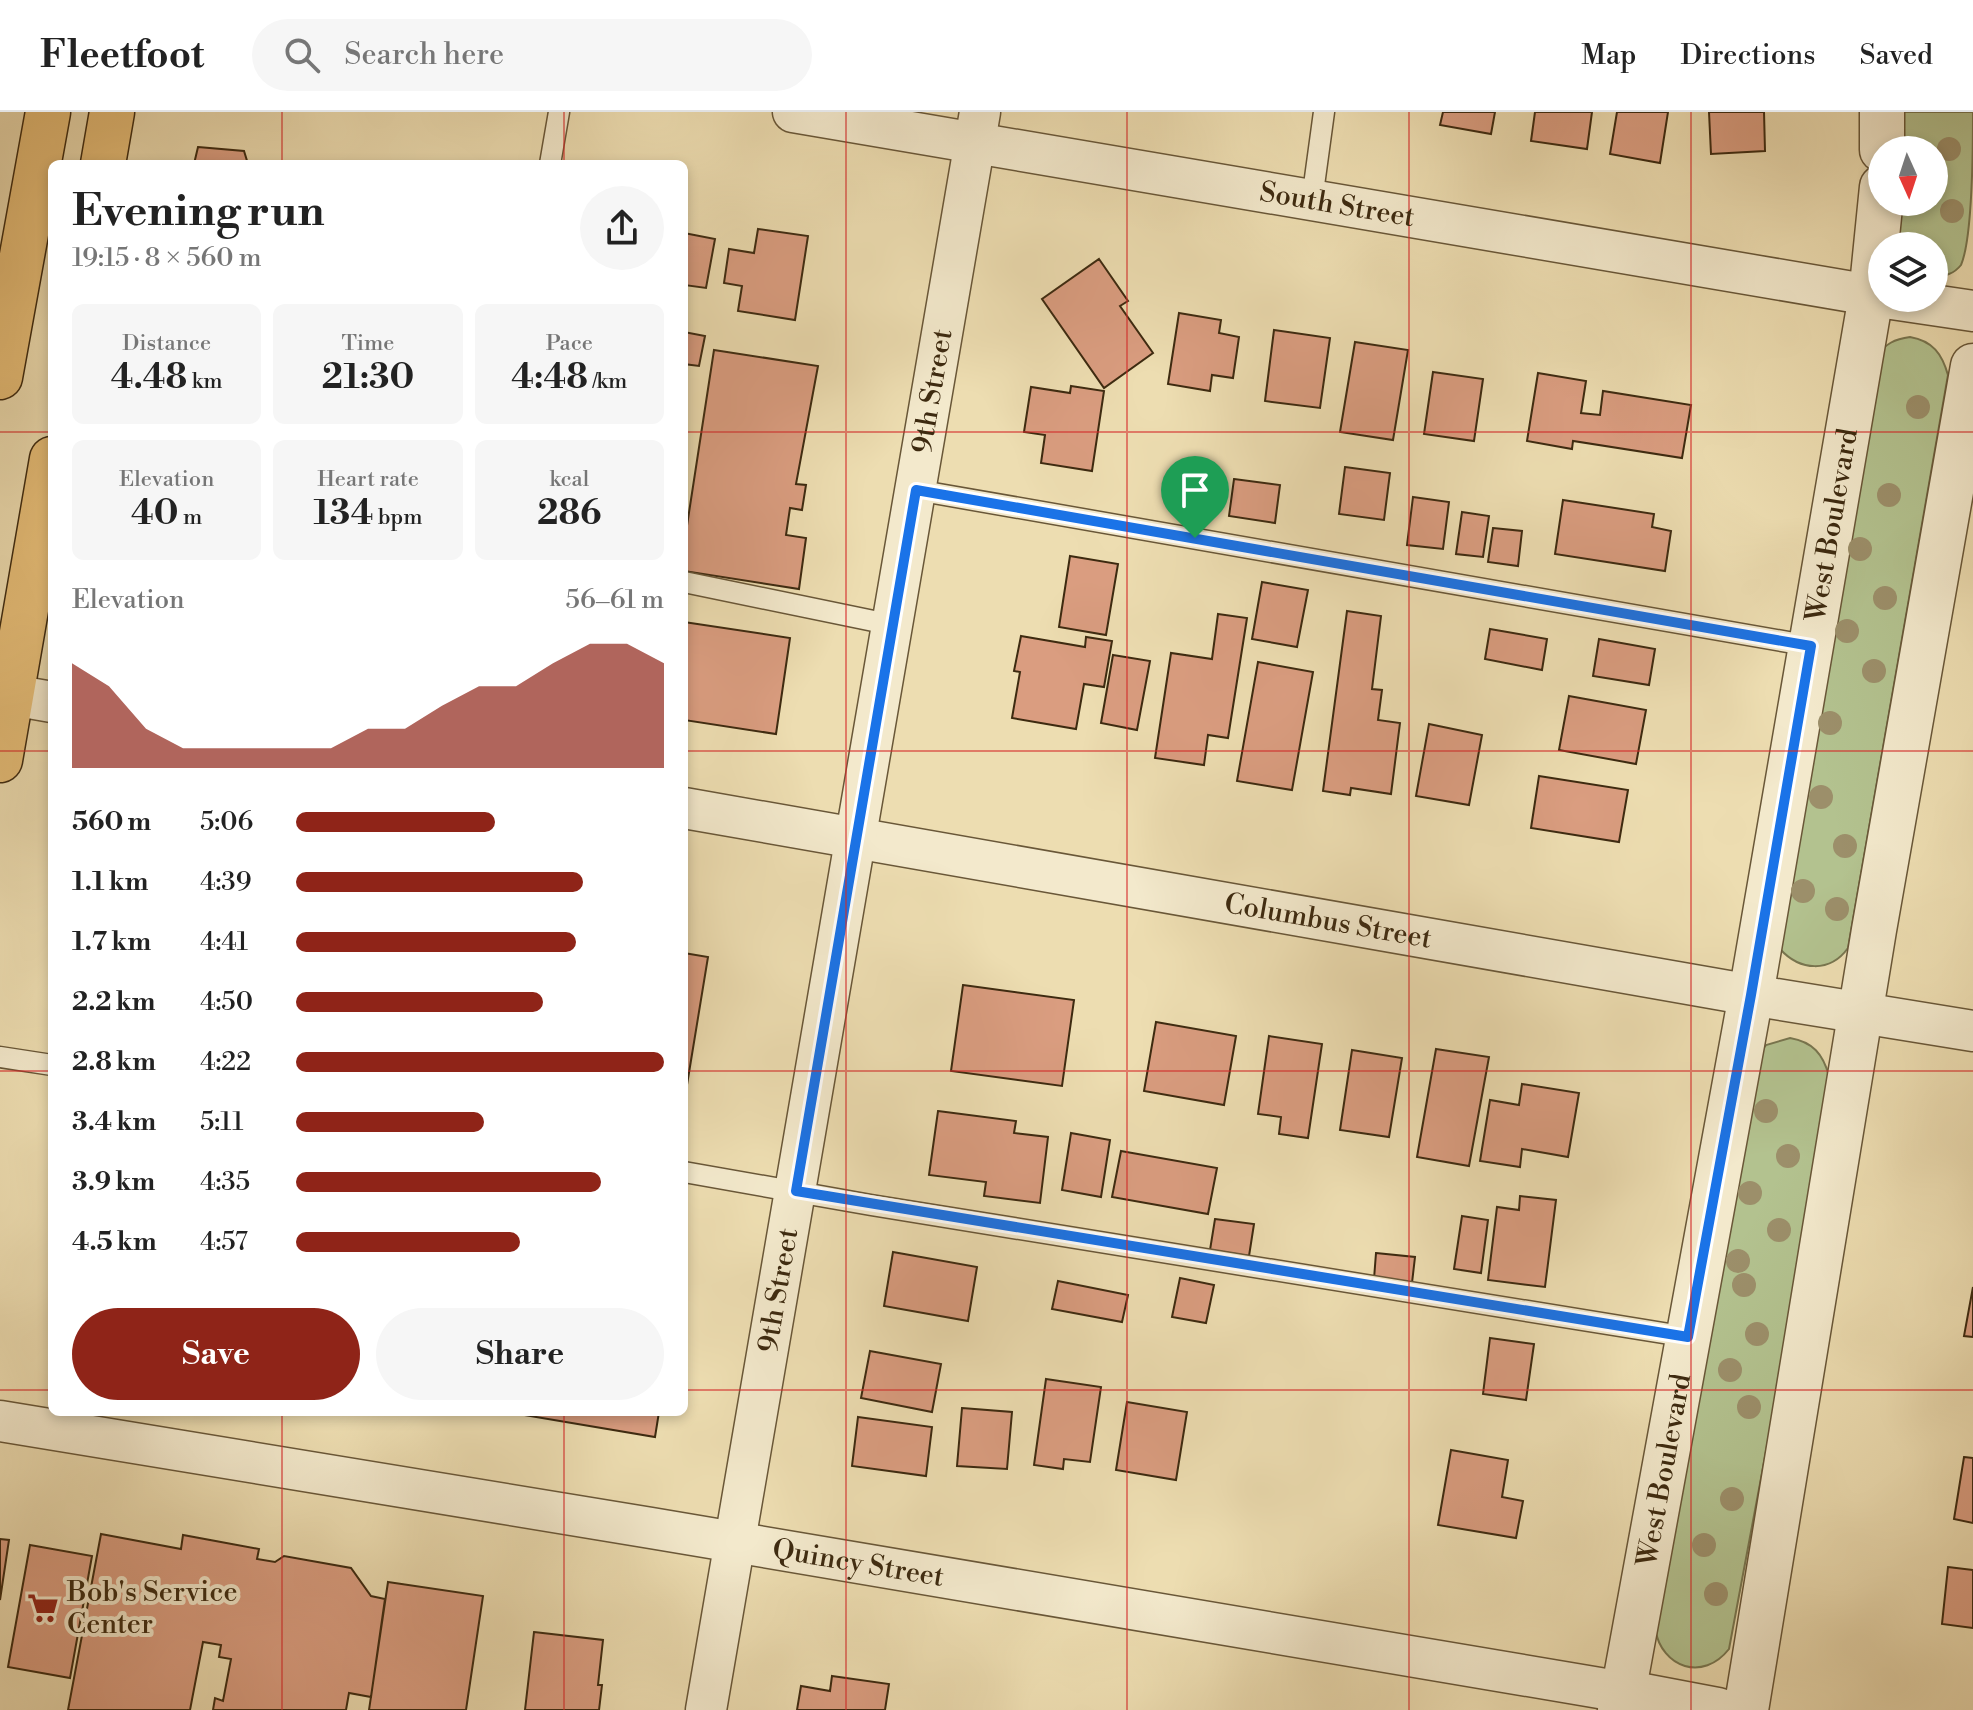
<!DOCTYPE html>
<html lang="en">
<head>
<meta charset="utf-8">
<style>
	:root { --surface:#fff; --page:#f6f6f6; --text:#222; --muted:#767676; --line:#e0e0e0; --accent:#8f2418 }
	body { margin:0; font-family:"Libre Bodoni",serif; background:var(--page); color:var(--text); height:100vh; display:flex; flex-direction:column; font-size:30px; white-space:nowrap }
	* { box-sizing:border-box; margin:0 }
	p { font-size:26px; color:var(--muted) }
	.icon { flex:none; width:44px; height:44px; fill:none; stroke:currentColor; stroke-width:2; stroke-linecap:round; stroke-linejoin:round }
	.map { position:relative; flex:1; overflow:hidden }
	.drawer { position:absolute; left:48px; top:48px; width:640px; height:1256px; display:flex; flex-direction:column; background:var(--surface); border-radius:12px; box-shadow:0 4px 12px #0003 }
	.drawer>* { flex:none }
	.needle { width:52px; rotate:177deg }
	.tools { position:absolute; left:1868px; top:24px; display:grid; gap:16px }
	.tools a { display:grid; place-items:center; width:80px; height:80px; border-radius:50%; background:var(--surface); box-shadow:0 4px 12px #0003; font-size:40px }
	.pin { position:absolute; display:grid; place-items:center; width:68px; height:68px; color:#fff; margin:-82px -34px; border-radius:50% 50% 50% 0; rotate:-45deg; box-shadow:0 0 8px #0007 }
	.pin .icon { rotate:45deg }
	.round { display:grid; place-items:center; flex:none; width:84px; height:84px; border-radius:42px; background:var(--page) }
	.overview { display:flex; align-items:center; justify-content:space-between; height:136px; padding:0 24px }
	h1 { font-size:44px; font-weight:700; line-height:60px }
	.stats { display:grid; grid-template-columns:repeat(3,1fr); gap:12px; height:136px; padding:8px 24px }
	.stats div { display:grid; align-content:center; border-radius:12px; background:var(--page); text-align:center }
	.stats b { font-size:34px; font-weight:700 }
	.stats small { font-size:22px; font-weight:400 }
	.stats p { font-size:22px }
	.chart { height:224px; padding:16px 24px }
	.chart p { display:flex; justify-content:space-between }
	.chart svg { width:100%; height:144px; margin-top:8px; fill:var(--accent); opacity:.7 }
	.primary-button { display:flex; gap:16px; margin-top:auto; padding:16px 24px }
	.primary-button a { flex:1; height:92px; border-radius:48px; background:var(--accent); color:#fff; font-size:32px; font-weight:700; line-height:92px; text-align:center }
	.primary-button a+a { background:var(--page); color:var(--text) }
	ul { padding:0 24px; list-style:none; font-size:26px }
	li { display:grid; grid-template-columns:128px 96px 1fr; align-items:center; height:60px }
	li i { height:20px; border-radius:10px; background:var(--accent) }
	header { display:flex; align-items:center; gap:48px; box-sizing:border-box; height:112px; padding:0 40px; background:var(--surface); border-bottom:2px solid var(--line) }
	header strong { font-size:38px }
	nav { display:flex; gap:44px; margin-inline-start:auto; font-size:28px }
	.search { width:560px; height:72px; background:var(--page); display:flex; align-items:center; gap:20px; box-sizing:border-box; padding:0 28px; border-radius:44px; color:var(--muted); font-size:30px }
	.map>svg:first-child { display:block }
</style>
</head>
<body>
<header>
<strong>Fleetfoot</strong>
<div class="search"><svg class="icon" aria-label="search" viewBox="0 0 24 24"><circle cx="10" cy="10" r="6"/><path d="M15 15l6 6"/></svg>Search here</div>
<nav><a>Map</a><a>Directions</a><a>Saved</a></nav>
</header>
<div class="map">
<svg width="1973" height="1598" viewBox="0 0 1973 1598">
	<rect width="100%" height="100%" fill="#edddb1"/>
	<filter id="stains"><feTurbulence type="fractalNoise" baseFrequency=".0025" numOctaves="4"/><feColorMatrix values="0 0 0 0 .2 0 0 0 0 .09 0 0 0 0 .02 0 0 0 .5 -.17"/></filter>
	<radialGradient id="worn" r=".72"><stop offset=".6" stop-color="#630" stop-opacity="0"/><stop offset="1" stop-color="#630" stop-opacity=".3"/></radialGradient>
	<path fill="#b3c28f" stroke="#787650" stroke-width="2" d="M1897,0H1973C1973,37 1973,125 1961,153C1954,162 1945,164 1934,165V134H1893L1898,90H1934V38H1899Z
		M1910,225C1933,229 1942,242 1948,263L1848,836C1830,861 1800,859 1780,837L1876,244C1886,232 1894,227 1910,225Z
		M1790,926C1813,930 1823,942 1829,964L1780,1265L1729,1537C1703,1570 1662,1556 1655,1517L1756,945L1766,933Z"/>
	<path fill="#da9d80" stroke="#3d2a10" stroke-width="2" d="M1443,0H1495L1491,22L1440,13Z
		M1535,0H1592L1587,37L1531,29Z
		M1617,0H1668L1660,51L1610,42Z
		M1709,0H1764L1765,39L1711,42Z
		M198,35L244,39L248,52H194Z
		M758,117L808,124L795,208L738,199L742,174L724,171L729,137L754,141Z
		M684,121L715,127L706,176L684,173Z
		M1099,147L1128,189L1120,194L1153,241L1104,276L1042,187Z
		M1179,201L1221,208L1219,221L1239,225L1233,266L1212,263L1210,279L1168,272Z
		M1274,218L1330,226L1320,296L1265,289Z
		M684,220L705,224L699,254L684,252Z
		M1355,230L1408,238L1393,328L1340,320Z
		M714,238L818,254L796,372L806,373L802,398L790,396L786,423L806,426L799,477L684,459V433Z
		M1433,260L1483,267L1474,329L1424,322Z
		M1538,261L1586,269L1581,301L1600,303L1603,279L1691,293L1682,346L1573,329L1572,337L1527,329Z
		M1071,274L1104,279L1092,359L1041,351L1045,323L1024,320L1031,275L1070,281Z
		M1345,355L1390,361L1384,408L1339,402Z
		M1234,367L1280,373L1275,411L1229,404Z
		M1413,385L1449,390L1443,437L1407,433Z
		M1563,388L1654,402L1652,415L1671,419L1665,459L1555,442Z
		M1462,400L1489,404L1483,445L1456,442Z
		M1493,416L1522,419L1518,454L1488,450Z
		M1070,444L1118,452L1106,523L1059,515Z
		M1262,470L1308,478L1297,535L1252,527Z
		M1347,499L1381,504L1372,577L1382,578L1378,608L1400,611L1391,682L1351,676L1350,683L1323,679Z
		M1218,502L1247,506L1228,626L1208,623L1204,653L1155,646L1171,541L1212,547Z
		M684,510L790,526L776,622L684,608Z
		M1490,517L1547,527L1542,558L1485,547Z
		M1021,524L1085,535L1086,525L1112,529L1104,575L1084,572L1076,617L1012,606L1020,560L1014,559Z
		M1599,527L1655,537L1649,573L1593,564Z
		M1113,543L1150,549L1137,618L1101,611Z
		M1258,550L1313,560L1292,678L1237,669Z
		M1569,584L1646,598L1636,652L1559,638Z
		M1429,612L1482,623L1469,693L1416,684Z
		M1539,664L1628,678L1619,730L1531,716Z
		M684,841L708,845L684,991Z
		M963,873L1074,888L1062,974L951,959Z
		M1156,910L1236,924L1224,993L1144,979Z
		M1269,924L1322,932L1308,1026L1279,1022L1281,1005L1258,1002Z
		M1436,937L1489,945L1469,1054L1417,1045Z
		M1352,938L1402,946L1389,1025L1340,1018Z
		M1522,972L1579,981L1568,1045L1522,1037L1520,1055L1480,1049L1490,988L1519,993Z
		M938,999L1016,1009L1014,1021L1048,1025L1040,1091L984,1084L986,1070L929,1063Z
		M1071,1021L1110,1028L1101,1085L1062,1078Z
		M1121,1039L1217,1056L1208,1102L1112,1085Z
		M1520,1084L1556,1088L1545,1175L1488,1168L1497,1095L1519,1098Z
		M1462,1104L1488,1108L1481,1161L1454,1157Z
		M1215,1107L1254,1112L1249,1144L1210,1138Z
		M893,1140L977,1155L968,1209L884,1194Z
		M1376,1141L1415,1145L1412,1171L1374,1167Z
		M1180,1166L1214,1173L1206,1211L1172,1205Z
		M1058,1169L1128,1183L1122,1210L1052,1197Z
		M1973,1175V1225L1964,1224Z
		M1490,1226L1534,1232L1526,1288L1483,1282Z
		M870,1239L941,1252L932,1300L861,1286Z
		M1046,1267L1101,1275L1090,1350L1064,1347L1063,1357L1034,1353Z
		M1127,1290L1187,1300L1176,1368L1116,1358Z
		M962,1296L1012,1300L1007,1357L957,1354Z
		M506,1300H659L655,1325Z
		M858,1305L932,1315L926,1364L852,1354Z
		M1451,1338L1508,1348L1502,1385L1523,1389L1516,1426L1438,1413Z
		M1964,1345L1973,1346V1411L1954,1407Z
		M101,1422L181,1437L183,1423L259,1437L257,1447L275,1450L284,1444L351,1456L371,1484L385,1487L371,1585L349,1581L346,1598H213L215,1586L223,1589L231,1547L219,1545L221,1533L203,1530L190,1598H68Z
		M0,1427L9,1428L0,1488Z
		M30,1433L92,1444L70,1566L8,1555Z
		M1948,1455L1973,1458V1516L1942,1512Z
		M388,1470L483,1484L466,1598H369Z
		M534,1520L603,1528L598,1573H602L599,1598H525Z
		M832,1564L889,1572L885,1598H797L801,1574L830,1579Z"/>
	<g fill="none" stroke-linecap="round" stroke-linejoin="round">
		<defs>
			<path id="service" d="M550,52L559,0
				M1312,88L1324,0
				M916,378L1811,534
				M684,470L893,513
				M0,945L52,953
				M684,1060L871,1093L1688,1225"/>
			<g id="minor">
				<path id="s1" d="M793,0L1882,185"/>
				<path d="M1885,186L1973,199"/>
				<path d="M0,581L52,590"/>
				<path id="s2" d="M684,696L1751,883L1973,919"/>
				<path id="s3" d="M0,1309L651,1416L1623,1580"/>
				<path id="s4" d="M706,1598L980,0"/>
			</g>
			<g id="tertiary">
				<path d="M1882,0V38"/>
				<path d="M1623,1580L1718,1598"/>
				<path id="s5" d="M1620,1598L1751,883L1871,184L1882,75"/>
				<path d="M1746,1598L1874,818L1973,254"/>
			</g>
			<path id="trunk" d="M103,52L112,0
				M0,265L48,0
				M0,648L52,347"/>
		</defs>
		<use href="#service" stroke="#695738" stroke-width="23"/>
		<use href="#minor" stroke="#695738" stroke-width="43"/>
		<use href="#tertiary" stroke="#695738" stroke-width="47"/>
		<use href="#trunk" stroke="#3d2a10" stroke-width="47"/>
		<use href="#service" stroke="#f3e9cc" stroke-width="20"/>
		<use href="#minor" stroke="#f3e9cc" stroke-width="40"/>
		<use href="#tertiary" stroke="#f3e9cc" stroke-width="44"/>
		<use href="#trunk" stroke="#e6be78" stroke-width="44"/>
	</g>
	<g fill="#9c8f6a">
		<circle cx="1949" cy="37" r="12"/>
		<circle cx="1952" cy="99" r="12"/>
		<circle cx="1918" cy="295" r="12"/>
		<circle cx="1889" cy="383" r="12"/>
		<circle cx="1860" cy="437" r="12"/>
		<circle cx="1885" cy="486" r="12"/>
		<circle cx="1847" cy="519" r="12"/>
		<circle cx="1874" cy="559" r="12"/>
		<circle cx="1830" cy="611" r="12"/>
		<circle cx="1821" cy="685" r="12"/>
		<circle cx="1845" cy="734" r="12"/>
		<circle cx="1803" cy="779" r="12"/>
		<circle cx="1837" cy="797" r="12"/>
		<circle cx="1766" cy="999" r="12"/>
		<circle cx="1788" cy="1044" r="12"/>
		<circle cx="1750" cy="1081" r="12"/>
		<circle cx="1779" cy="1118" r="12"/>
		<circle cx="1738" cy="1149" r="12"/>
		<circle cx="1744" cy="1173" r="12"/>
		<circle cx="1757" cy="1222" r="12"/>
		<circle cx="1730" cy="1258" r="12"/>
		<circle cx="1749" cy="1295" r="12"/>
		<circle cx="1732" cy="1387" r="12"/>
		<circle cx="1704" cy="1433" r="12"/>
		<circle cx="1716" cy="1482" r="12"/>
	</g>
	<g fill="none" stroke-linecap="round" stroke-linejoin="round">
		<defs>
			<path id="route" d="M916,378L1811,534L1751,883L1688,1225L796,1079Z"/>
		</defs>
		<use href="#route" stroke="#fff" stroke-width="16"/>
		<use href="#route" stroke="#1a73e8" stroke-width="10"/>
	</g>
	<path fill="none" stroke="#d62828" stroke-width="2" stroke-opacity="0.55" d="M282,0V52M564,0V52M846,0V1598M1127,0V1598M1409,0V1598M1691,0V1598M0,320H52M684,320H1973M0,639H52M684,639H1973M0,959H52M684,959H1973M0,1278H52M684,1278H1973M282,1300V1598M564,1300V1598"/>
	<defs>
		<symbol id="supermarket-bare" viewBox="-9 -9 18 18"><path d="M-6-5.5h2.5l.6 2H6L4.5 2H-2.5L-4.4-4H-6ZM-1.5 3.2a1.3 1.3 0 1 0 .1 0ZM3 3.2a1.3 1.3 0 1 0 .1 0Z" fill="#8f2418" stroke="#f3e9cc" stroke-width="2.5" paint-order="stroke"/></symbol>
	</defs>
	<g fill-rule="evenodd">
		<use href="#supermarket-bare" x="21" y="1474" width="44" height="44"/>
	</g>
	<g text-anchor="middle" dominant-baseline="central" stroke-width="8" stroke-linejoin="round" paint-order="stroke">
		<g font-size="28" fill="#3d2a10" stroke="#f3e9cc">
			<text stroke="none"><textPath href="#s1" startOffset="552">South Street</textPath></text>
			<text stroke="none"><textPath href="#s4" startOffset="1338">9th Street</textPath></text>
			<text stroke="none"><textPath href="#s5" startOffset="1204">West Boulevard</textPath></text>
			<text stroke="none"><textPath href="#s2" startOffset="654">Columbus Street</textPath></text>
			<text stroke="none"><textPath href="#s4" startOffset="426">9th Street</textPath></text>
			<text stroke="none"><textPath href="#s5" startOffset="244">West Boulevard</textPath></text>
			<text stroke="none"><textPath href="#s3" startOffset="870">Quincy Street</textPath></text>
		</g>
		<g font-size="28" fill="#3d2a10" stroke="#f3e9cc" text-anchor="start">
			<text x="67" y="1480">Bob's Service<tspan x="67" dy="32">Center</tspan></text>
		</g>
	</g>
	<rect width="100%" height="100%" filter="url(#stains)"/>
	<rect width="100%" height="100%" fill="url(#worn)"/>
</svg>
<div class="tools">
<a><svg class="needle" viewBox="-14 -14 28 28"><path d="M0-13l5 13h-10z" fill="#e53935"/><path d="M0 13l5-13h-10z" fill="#767676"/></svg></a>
<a><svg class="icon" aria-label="layers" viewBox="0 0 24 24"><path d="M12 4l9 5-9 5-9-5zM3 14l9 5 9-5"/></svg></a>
</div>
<div class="pin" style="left:1195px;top:426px;background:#1e9e55"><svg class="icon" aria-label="arrive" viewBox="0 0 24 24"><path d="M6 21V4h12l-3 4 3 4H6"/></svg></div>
<section class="drawer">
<div class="overview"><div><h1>Evening run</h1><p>19:15 · 8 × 560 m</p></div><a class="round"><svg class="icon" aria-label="share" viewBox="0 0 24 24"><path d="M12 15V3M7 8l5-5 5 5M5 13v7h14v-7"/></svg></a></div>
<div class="stats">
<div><p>Distance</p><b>4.48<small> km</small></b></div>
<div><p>Time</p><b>21:30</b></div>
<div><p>Pace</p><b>4:48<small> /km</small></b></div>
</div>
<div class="stats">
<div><p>Elevation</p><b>40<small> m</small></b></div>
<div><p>Heart rate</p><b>134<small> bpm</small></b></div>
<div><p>kcal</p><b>286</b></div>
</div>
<div class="chart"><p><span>Elevation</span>56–61 m</p>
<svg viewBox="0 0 160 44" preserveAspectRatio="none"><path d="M0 44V12L10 19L20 32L30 38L40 38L50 38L60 38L70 38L80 32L90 32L100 25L110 19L120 19L130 12L140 6L150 6L160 12V44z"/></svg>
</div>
<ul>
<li><b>560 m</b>5:06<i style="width:54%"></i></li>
<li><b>1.1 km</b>4:39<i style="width:78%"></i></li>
<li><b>1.7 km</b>4:41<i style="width:76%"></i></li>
<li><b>2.2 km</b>4:50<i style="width:67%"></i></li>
<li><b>2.8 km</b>4:22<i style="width:100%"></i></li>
<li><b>3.4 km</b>5:11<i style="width:51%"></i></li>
<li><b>3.9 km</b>4:35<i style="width:83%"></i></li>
<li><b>4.5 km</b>4:57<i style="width:61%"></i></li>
</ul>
<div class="primary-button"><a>Save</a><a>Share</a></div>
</section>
</div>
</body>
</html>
